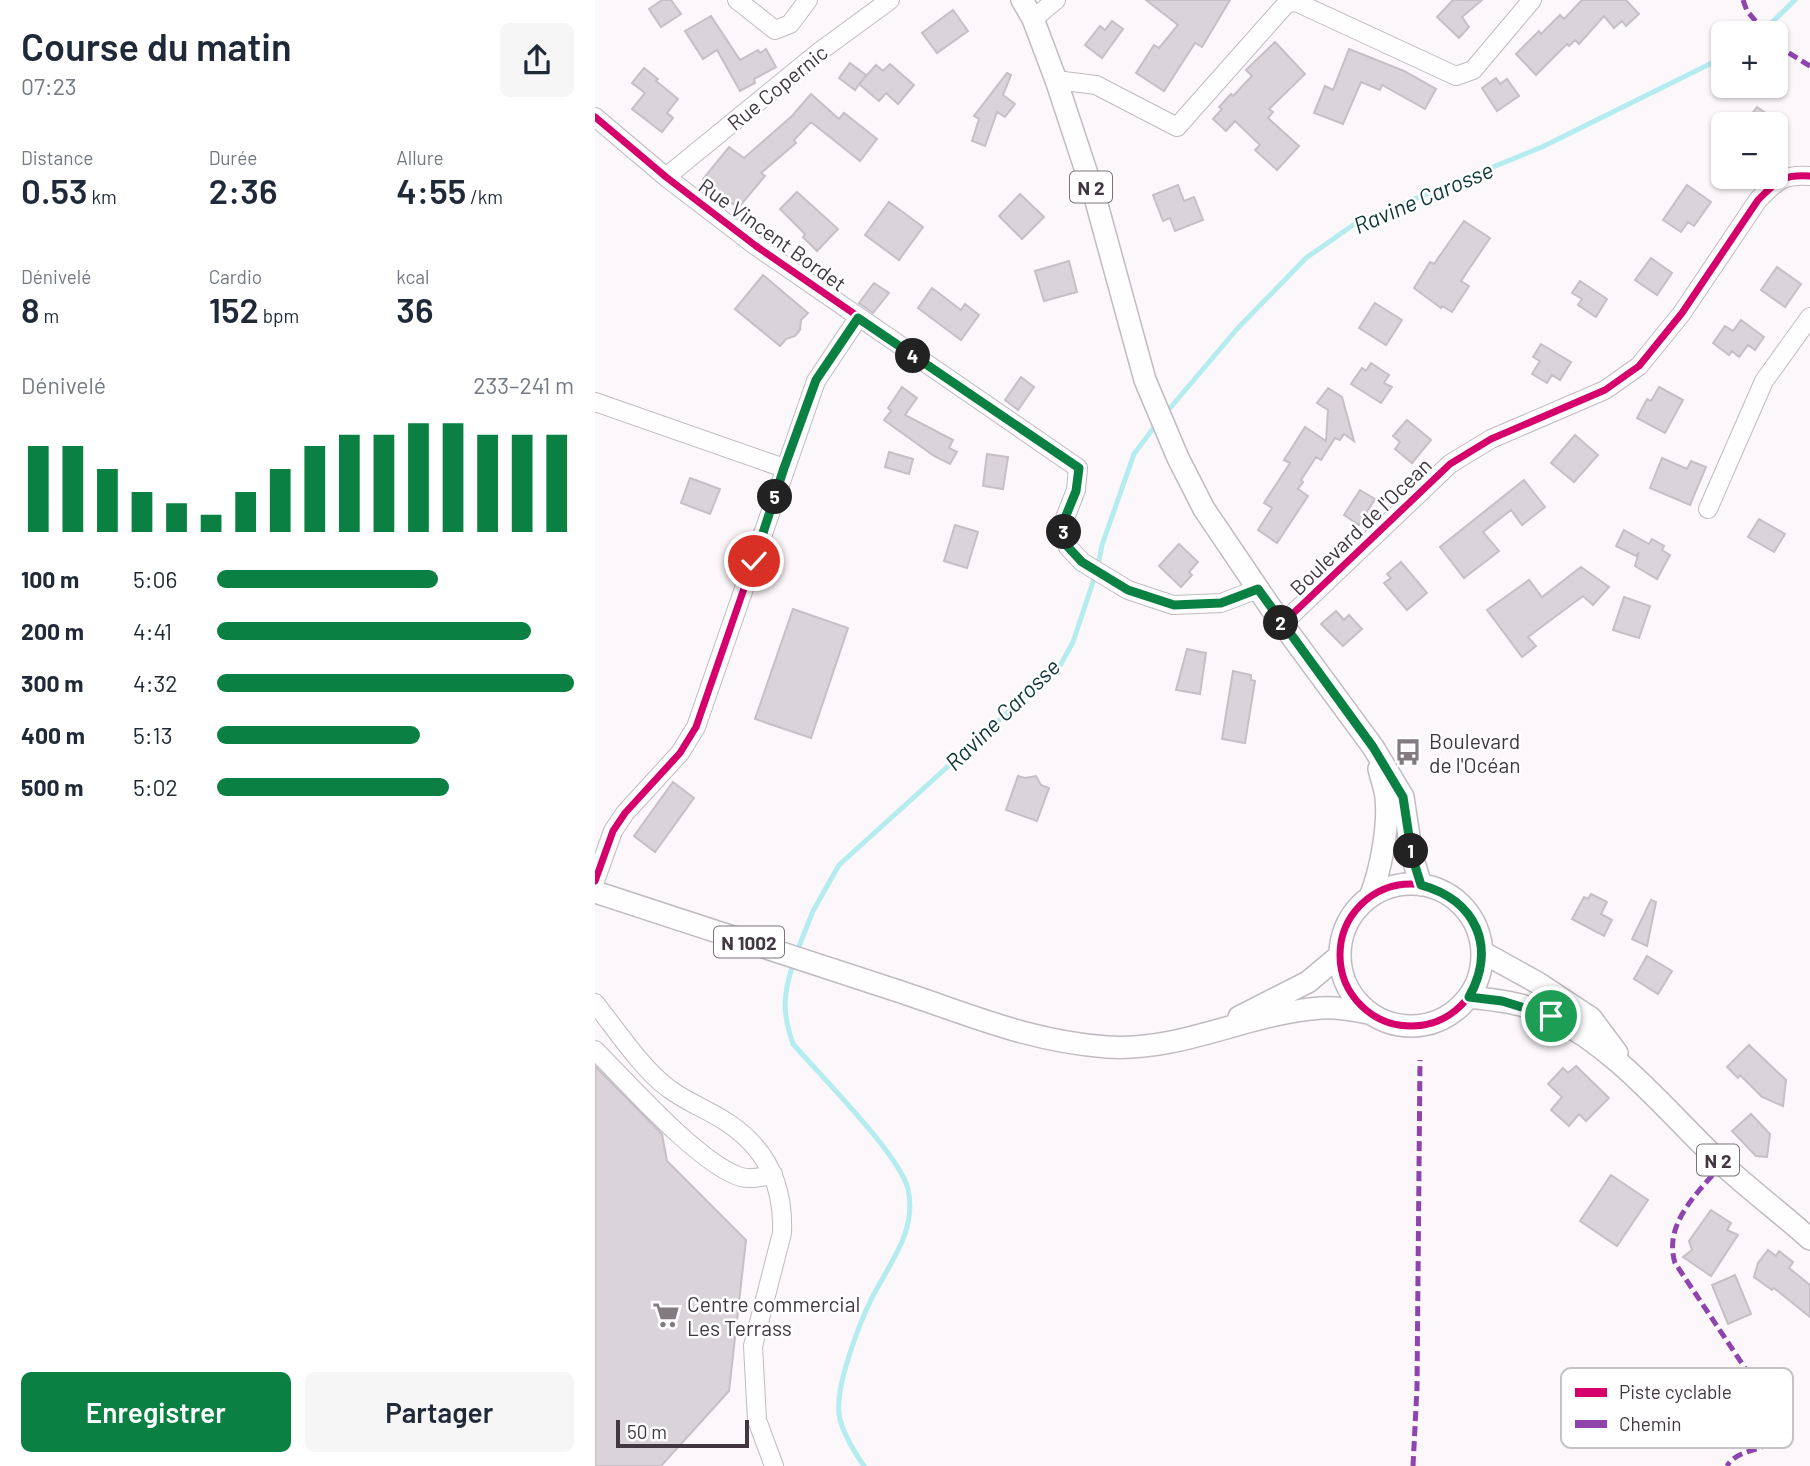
<!DOCTYPE html>
<html lang="fr">
<head>
<meta charset="utf-8">
<style>
	:root { --surface:#fff; --page:#f6f6f7; --text:#1f2937; --muted:#747a83; --accent:#0b8043 }
	body { margin:0; font-family:Barlow,sans-serif; background:var(--page); color:var(--text); height:100vh; display:flex; flex-direction:column; font-size:26px; white-space:nowrap }
	* { box-sizing:border-box; margin:0 }
	p { font-size:23px; color:var(--muted) }
	.icon { flex:none; width:38px; height:38px; fill:none; stroke:currentColor; stroke-width:2; stroke-linecap:round; stroke-linejoin:round }
	.map { position:relative; flex:1; overflow:hidden }
	.drawer { display:flex; flex-direction:column; background:var(--surface); width:595px }
	.drawer>* { flex:none }
	.controls { position:absolute; left:1116px; top:21px; display:grid; gap:14px }
	.controls a { display:grid; place-items:center; width:77px; height:77px; border-radius:10px; background:var(--surface); box-shadow:0 2px 5px #0004; font-size:35px }
	.scale { position:absolute; left:21px; bottom:18px; width:133px; box-sizing:border-box; padding-left:7px; border:4px solid #423741; border-top:0; font-size:19px; line-height:24px; white-space:nowrap; color:#423741; -webkit-text-stroke:5px #fff; paint-order:stroke }
	.pin { position:absolute; display:grid; place-items:center; width:60px; height:60px; color:#fff; margin:-30px; border:4px solid #fff; border-radius:50%; box-shadow:0 2px 7px #0007 }
	.km { position:absolute; width:35px; height:35px; margin:-18px; border-radius:50%; background:#222; color:#fff; font-size:19px; line-height:35px; text-align:center }
	.round { display:grid; place-items:center; flex:none; width:74px; height:74px; border-radius:10px; background:var(--page) }
	.summary { display:flex; align-items:center; justify-content:space-between; height:119px; padding:0 21px }
	h1 { font-size:38px; font-weight:600; line-height:52px }
	.stats { display:grid; grid-template-columns:repeat(3,1fr); gap:10px; height:119px; padding:7px 21px }
	.stats div { display:grid; align-content:center }
	.stats b { font-size:35px; font-weight:600 }
	.stats small { font-size:19px; font-weight:400 }
	.stats p { font-size:19px }
	.chart { height:196px; padding:14px 21px }
	.chart p { display:flex; justify-content:space-between }
	.chart svg { width:100%; height:126px; margin-top:7px; stroke:var(--accent); stroke-width:6 }
	.button { display:flex; gap:14px; margin-top:auto; padding:14px 21px }
	.button a { flex:1; height:80px; border-radius:10px; background:var(--accent); color:#fff; font-size:28px; font-weight:600; line-height:80px; text-align:center }
	.button a+a { background:var(--page); color:var(--text) }
	ul { padding:0 21px; list-style:none; font-size:23px }
	li { display:grid; grid-template-columns:112px 84px 1fr; align-items:center; height:52px }
	li i { height:18px; border-radius:9px; background:var(--accent) }
	main { display:flex; flex:1; min-height:0 }
	.map>svg:first-child { display:block }
</style>
</head>
<body>
<main>
<section class="drawer">
<div class="summary"><div><h1>Course du matin</h1><p>07:23</p></div><a class="round"><svg class="icon" aria-label="share" viewBox="0 0 24 24"><path d="M12 15V3M7 8l5-5 5 5M5 13v7h14v-7"/></svg></a></div>
<div class="stats">
<div><p>Distance</p><b>0.53<small> km</small></b></div>
<div><p>Durée</p><b>2:36</b></div>
<div><p>Allure</p><b>4:55<small> /km</small></b></div>
</div>
<div class="stats">
<div><p>Dénivelé</p><b>8<small> m</small></b></div>
<div><p>Cardio</p><b>152<small> bpm</small></b></div>
<div><p>kcal</p><b>36</b></div>
</div>
<div class="chart"><p><span>Dénivelé</span>233–241 m</p>
<svg viewBox="0 0 160 44" preserveAspectRatio="none"><path d="M5 44V14M15 44V14M25 44V22M35 44V30M45 44V34M55 44V38M65 44V30M75 44V22M85 44V14M95 44V10M105 44V10M115 44V6M125 44V6M135 44V10M145 44V10M155 44V10"/></svg>
</div>
<ul>
<li><b>100 m</b>5:06<i style="width:62%"></i></li>
<li><b>200 m</b>4:41<i style="width:88%"></i></li>
<li><b>300 m</b>4:32<i style="width:100%"></i></li>
<li><b>400 m</b>5:13<i style="width:57%"></i></li>
<li><b>500 m</b>5:02<i style="width:65%"></i></li>
</ul>
<div class="button"><a>Enregistrer</a><a>Partager</a></div>
</section>
<div class="map">
<svg width="1215" height="1466" viewBox="0 0 1215 1466">
	<rect width="100%" height="100%" fill="#fbf7fa"/>
	<g fill="none" stroke-linecap="round" stroke-linejoin="round">
		<path stroke="#b4ecef" stroke-width="5" d="M1166,33L1200,0
			M570,414L642,329L711,258L761,223L947,147L1129,57
			M503,566L507,545L539,454L563,422
			M201,954L218,911L244,865L466,664L478,642L500,576
			M198,964C188,995 187,1012 198,1044C224,1074 305,1155 313,1189C321,1225 302,1253 285,1283C269,1310 237,1389 245,1419C249,1435 260,1453 269,1466"/>
	</g>
	<path fill="#dbd3da" stroke="#c6bfc5" stroke-width="2" d="M67,0H76L86,14L66,27L54,9Z
		M551,0H635L607,47L600,43L569,91L541,73L559,45L564,48L583,25Z
		M858,0H887L867,17L874,27L864,38L842,17Z
		M987,0H1031L1044,14L1031,26L1027,21L1019,28L1009,16L984,44L980,40L974,46L972,44L941,75L921,54L944,31L946,34L965,15L969,19Z
		M358,10L373,31L342,53L327,33Z
		M116,16L145,60L163,50L165,53L171,49L181,67L159,79L160,83L145,91L122,50L108,59L90,31Z
		M517,21L528,29L507,58L490,45L505,26L510,30Z
		M680,42L710,74L674,109L678,112L673,118L704,146L682,170L660,150L665,145L640,121L631,131L618,119L627,109L624,107L636,94L638,96L657,76L651,70Z
		M754,49L809,71L841,89L830,109L787,85L785,90L766,82L748,124L719,113L730,86L738,90Z
		M255,63L271,75L260,90L244,78Z
		M295,64L319,85L303,104L291,93L284,101L264,84L281,65L288,71Z
		M49,68L63,79L61,81L83,99L72,113L78,118L67,132L37,109L50,93L37,83Z
		M412,73L416,75L408,95L420,104L410,117L402,112L390,146L377,141L384,119L379,116Z
		M901,78L905,84L912,79L924,96L902,111L887,88Z
		M216,94L244,119L249,113L282,139L265,161L216,122L199,140L201,143L166,173L170,176L143,208L108,179L134,147L149,158L197,116Z
		M1162,107L1175,116L1186,124H1149Z
		M583,185L589,201L599,197L608,220L580,231L575,218L568,221L558,195Z
		M1092,185L1116,202L1099,226L1093,222L1086,232L1068,220Z
		M202,192L243,229L222,251L208,237L210,234L185,209Z
		M425,194L449,217L427,239L404,216Z
		M294,202L328,227L304,260L270,235Z
		M869,221L895,238L866,281L874,286L857,312L847,306L846,308L819,288L835,262L839,264Z
		M1056,258L1077,273L1062,295L1040,280Z
		M474,261L482,292L449,301L440,271Z
		M1182,267L1206,284L1190,307L1166,290Z
		M168,275L213,313L206,320L205,330L200,336L191,339L185,346L140,309Z
		M985,281L1012,299L1001,317L983,305L987,299L977,293Z
		M279,283L294,293L278,313L264,303Z
		M337,288L366,310L370,304L384,315L366,340L323,308Z
		M780,303L807,320L791,345L764,328Z
		M1146,320L1169,337L1160,350L1153,345L1144,357L1137,351L1134,355L1118,343L1130,326L1138,331Z
		M946,344L976,362L965,380L957,375L952,383L937,374L945,361L938,357Z
		M776,363L794,375L789,383L797,387L786,403L756,384L767,368L771,371Z
		M426,377L439,387L423,410L410,400Z
		M307,387L322,398L310,415L358,440L354,448L362,452L355,464L339,456L289,420L296,411L293,408Z
		M1064,387L1088,400L1070,433L1042,418L1052,399L1056,401Z
		M733,388L747,397L759,441L749,434L745,440L740,438L726,460L721,457L706,480L708,482L703,489L713,496L682,543L663,530L677,508L669,503L695,463L689,460L710,427L731,441L733,410L722,403Z
		M812,420L836,440L817,463L800,449L805,442L798,436Z
		M980,435L1003,455L979,482L956,463Z
		M294,452L318,459L314,474L290,467Z
		M392,454L413,457L408,489L388,486Z
		M1067,458L1092,469L1096,461L1111,467L1095,505L1055,488Z
		M95,478L125,489L115,514L86,503Z
		M929,480L950,507L927,525L916,510L888,532L904,551L869,578L845,547Z
		M765,490L780,499L764,525L749,515Z
		M1164,519L1190,534L1179,552L1153,537Z
		M360,525L383,532L372,568L349,561Z
		M1029,530L1054,544L1057,539L1069,546L1067,550L1075,555L1062,579L1040,566L1044,552L1041,556L1021,546Z
		M584,544L603,562L594,572L597,575L586,587L564,566Z
		M806,562L832,593L812,610L789,583L796,578L792,574Z
		M986,567L1014,587L998,605L988,596L933,637L941,646L927,657L892,610L934,580L947,597Z
		M1029,597L1055,606L1044,638L1018,630Z
		M198,609L253,628L216,738L160,719Z
		M741,611L749,620L754,615L767,629L748,646L726,624Z
		M592,649L611,653L605,694L581,690Z
		M638,671L656,675V680L660,681L650,743L627,739Z
		M423,776L430,778L441,776L446,785L454,788L442,821L411,810Z
		M78,782L99,798L60,852L39,836Z
		M996,894L1012,902L1006,914L1017,920L1009,936L977,919L989,897L993,899Z
		M1056,900L1061,902L1052,946L1037,939Z
		M1052,956L1077,971L1063,994L1039,979Z
		M1154,1045L1191,1080L1188,1106L1167,1097L1145,1075L1143,1078L1132,1067Z
		M0,1066L67,1134L72,1161L151,1240L134,1391L66,1466H0Z
		M981,1066L1014,1098L991,1121L984,1114L974,1126L956,1110L967,1097L953,1084L968,1068L973,1073Z
		M1156,1114L1175,1134L1172,1157L1161,1156L1137,1131Z
		M1016,1175L1053,1200L1022,1246L985,1221Z
		M1116,1210L1136,1223L1132,1230L1143,1235L1116,1276L1088,1257L1097,1250L1094,1241Z
		M1173,1250L1181,1256L1184,1251L1198,1262L1194,1268L1215,1285V1317L1179,1288L1177,1290L1159,1277L1163,1263Z
		M1140,1275L1156,1314L1133,1324L1117,1285Z"/>
	<g fill="none" stroke-linecap="round" stroke-linejoin="round">
		<defs>
			<path id="minor" d="M142,0L180,30L195,24L213,0
				M438,19L461,0
				M461,80L501,85L582,127L692,3L701,2L861,76L878,70L937,0
				M0,117L71,177L161,246L483,468L481,490L470,518L469,532L473,547L487,562L533,590L578,605L626,603L663,589
				M71,177L224,52L295,0
				M0,402L189,468
				M1113,509L1169,381L1215,317
				M687,624L855,464L896,439L1010,390L1044,366L1087,313L1163,200C1182,181 1187,174 1215,176
				M0,881L18,831L30,813L85,753L101,727L221,381L263,318
				M0,1003C20,1028 47,1069 73,1088C91,1102 114,1110 133,1123C172,1149 189,1187 187,1233L158,1346L162,1420L179,1466
				M0,1050C32,1082 105,1165 146,1177C156,1180 168,1177 178,1174"/>
			<path id="major" d="M427,0L438,19L461,80L501,201L550,380L583,458L609,509L678,611L778,747L808,797L817,856L826,885
				M745 955a71 71 0 1 1 142 0a71 71 0 1 1-142 0Z
				M0,892C101,925 202,958 303,991C376,1015 433,1041 512,1047C586,1052 653,1013 726,1008C742,1007 758,1010 773,1013
				M775,897C786,870 794,826 791,797C790,788 786,778 784,769
				M887,952L943,983L996,1018L1022,1053
				M874,997C902,1000 930,1003 956,1016C1024,1050 1072,1112 1126,1163C1154,1189 1186,1213 1215,1239
				M644,1017L713,982L744,956"/>
		</defs>
		<use href="#minor" stroke="#c1bbc1" stroke-width="20"/>
		<use href="#major" stroke="#c1bbc1" stroke-width="24"/>
		<use href="#minor" stroke="#fefefe" stroke-width="18"/>
		<use href="#major" stroke="#fefefe" stroke-width="21"/>
		<path stroke="#8e44ad" stroke-width="5" stroke-dasharray="10 5" stroke-linecap="butt" d="M1148,0L1152,11L1171,33
			M1181,45L1215,66
			M1127,1164C1103,1193 1068,1223 1080,1263L1178,1410C1204,1456 1146,1441 1132,1466
			M818,1466L822,1388L825,1060"/>
		<defs>
			<path id="cycleway" d="M0,117L71,177L161,246L483,468L481,490L470,518L469,532L473,547L487,562L533,590L578,605L626,603L663,589
				M687,624L855,464L896,439L1010,390L1044,366L1087,313L1163,200C1182,181 1187,174 1215,176
				M0,881L18,831L30,813L85,753L101,727L221,381L263,318
				M745 955a71 71 0 1 1 142 0a71 71 0 1 1-142 0Z"/>
		</defs>
		<use href="#cycleway" stroke="#fff" stroke-width="11"/>
		<use href="#cycleway" stroke="#d6006c" stroke-width="7"/>
	</g>
	<g fill="none" stroke-linecap="round" stroke-linejoin="round">
		<defs>
			<path id="route" d="M159,561L189,468L221,380L263,318L484,468L481,491L470,518L469,532L473,547L487,562L533,590L579,605L626,603L663,589L778,747L808,797L817,856L826,885C881,900 902,947 874,997L907,1001L956,1016"/>
		</defs>
		<use href="#route" stroke="#fff" stroke-width="14"/>
		<use href="#route" stroke="#0b8043" stroke-width="9"/>
	</g>
	<defs>
		<symbol id="bus-bare" viewBox="-9 -9 18 18"><path d="M-5-6H5V4H4V6H2V4H-2V6H-4V4H-5ZM-3.5-4V0h7V-4ZM-3.5 1.2v1.5H-2V1.2ZM2 1.2v1.5H3.5V1.2Z" fill="#837a82" stroke="#fff" stroke-width="2.5" paint-order="stroke"/></symbol>
		<symbol id="supermarket-bare" viewBox="-9 -9 18 18"><path d="M-6-5.5h2.5l.6 2H6L4.5 2H-2.5L-4.4-4H-6ZM-1.5 3.2a1.3 1.3 0 1 0 .1 0ZM3 3.2a1.3 1.3 0 1 0 .1 0Z" fill="#837a82" stroke="#fff" stroke-width="2.5" paint-order="stroke"/></symbol>
	</defs>
	<g fill-rule="evenodd">
		<use href="#bus-bare" x="794" y="733" width="38" height="38"/>
		<use href="#supermarket-bare" x="52" y="1296" width="38" height="38"/>
	</g>
	<g text-anchor="middle" dominant-baseline="central" stroke-width="5" stroke-linejoin="round" paint-order="stroke">
		<g fill="#fff" stroke="#7b737a" stroke-width="2">
			<rect x="475" y="171.5" width="42" height="31" rx="5"/>
			<rect x="119" y="926.5" width="70" height="31" rx="5"/>
			<rect x="1102" y="1144.5" width="42" height="31" rx="5"/>
		</g>
		<g font-size="19" font-weight="bold" fill="#423741">
			<text x="496" y="187">N 2</text>
			<text x="154" y="942">N 1002</text>
			<text x="1123" y="1160">N 2</text>
		</g>
		<g font-size="21" fill="#423741" stroke="#fff">
			<text transform="translate(182 87) rotate(-39)">Rue Copernic</text>
			<text transform="translate(178 234) rotate(36)">Rue Vincent Bordet</text>
			<text transform="translate(765 526) rotate(-44)">Boulevard de l'Ocean</text>
		</g>
		<g font-size="21" fill="#423741" stroke="#fff" text-anchor="start">
			<text x="834" y="740">Boulevard<tspan x="834" dy="24">de l'Océan</tspan></text>
			<text x="92" y="1303">Centre commercial<tspan x="92" dy="24">Les Terrass</tspan></text>
		</g>
		<g font-size="23" font-style="italic" fill="#0d3637" stroke="#fff">
			<text transform="translate(828 197) rotate(-23)">Ravine Carosse</text>
			<text transform="translate(407 714) rotate(-44)">Ravine Carosse</text>
		</g>
	</g>
	<rect x="966" y="1368" width="232" height="80" rx="10" fill="#fff" stroke="#c6c3c6" stroke-width="2"/>
	<rect x="980" y="1388" width="32" height="9" fill="#d6006c"/>
	<rect x="980" y="1420" width="32" height="8" fill="#8e44ad"/>
	<g font-size="19" fill="#423741">
		<text x="1024" y="1399">Piste cyclable</text>
		<text x="1024" y="1431">Chemin</text>
	</g>
</svg>
<div class="controls">
<a>+</a>
<a>−</a>
</div>
<div class="scale">50 m</div>
<div class="pin" style="left:956px;top:1016px;background:#1e9e55"><svg class="icon" aria-label="arrive" viewBox="0 0 24 24"><path d="M6 21V4h12l-3 4 3 4H6"/></svg></div>
<div class="pin" style="left:159px;top:561px;background:#d93025"><svg class="icon" aria-label="check" viewBox="0 0 24 24"><path d="M5 12l5 5 9-10"/></svg></div>
<b class="km" style="left:816px;top:851px">1</b>
<b class="km" style="left:686px;top:623px">2</b>
<b class="km" style="left:469px;top:532px">3</b>
<b class="km" style="left:318px;top:356px">4</b>
<b class="km" style="left:180px;top:497px">5</b>
</div>
</main>
</body>
</html>
